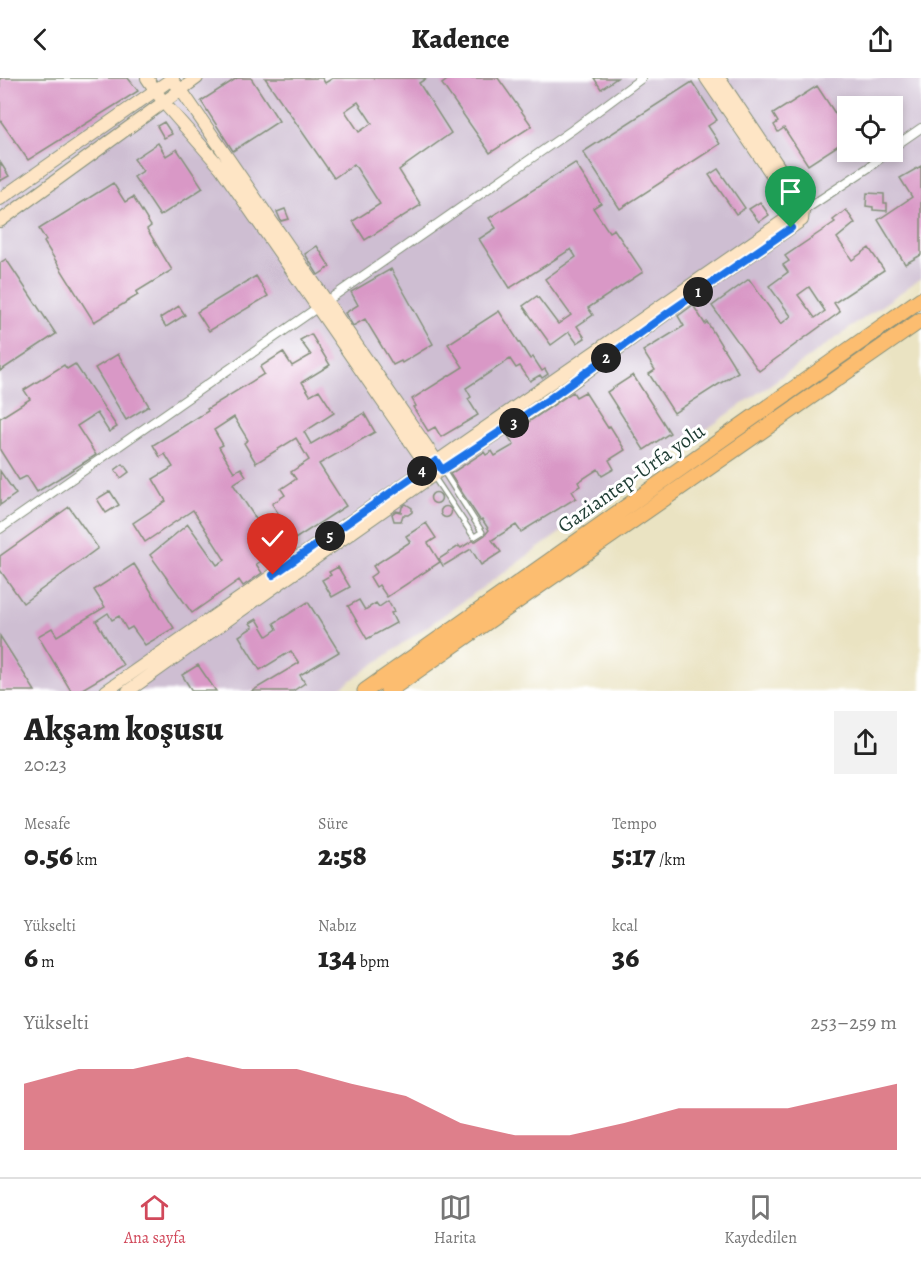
<!DOCTYPE html>
<html lang="tr">
<head>
<meta charset="utf-8">
<style>
	:root { --surface:#fff; --page:#f2f2f2; --text:#222; --muted:#767676; --line:#e0e0e0; --accent:#d1495b }
	body { margin:0; font-family:Alegreya,serif; background:var(--page); color:var(--text); height:100vh; display:flex; flex-direction:column; font-size:22px; white-space:nowrap }
	* { box-sizing:border-box; margin:0 }
	p { font-size:20px; color:var(--muted) }
	.icon { flex:none; width:33px; height:33px; fill:none; stroke:currentColor; stroke-width:2; stroke-linecap:round; stroke-linejoin:round }
	.map { position:relative; height:613px; overflow:hidden }
	.drawer { display:flex; flex-direction:column; background:var(--surface); flex:1 }
	.drawer>* { flex:none }
	.buttons { position:absolute; left:837px; top:18px; display:grid; gap:12px }
	.buttons a { display:grid; place-items:center; width:66px; height:66px; border-radius:0px; background:var(--surface); box-shadow:0 3px 9px #0003; font-size:30px }
	.pin { position:absolute; display:grid; place-items:center; width:51px; height:51px; color:#fff; margin:-62px -26px; border-radius:50% 50% 50% 0; rotate:-45deg; box-shadow:0 0 6px #0007 }
	.pin .icon { rotate:45deg }
	.km { position:absolute; width:30px; height:30px; margin:-15px; border-radius:50%; background:#222; color:#fff; font-size:16px; line-height:30px; text-align:center }
	.round { display:grid; place-items:center; flex:none; width:63px; height:63px; border-radius:0px; background:var(--page) }
	.overview { display:flex; align-items:center; justify-content:space-between; height:102px; padding:0 24px }
	h1 { font-size:33px; font-weight:800; line-height:45px }
	.metrics { display:grid; grid-template-columns:repeat(3,1fr); gap:9px; height:102px; padding:6px 24px }
	.metrics div { display:grid; align-content:center }
	.metrics b { font-size:30px; font-weight:800 }
	.metrics small { font-size:16px; font-weight:400 }
	.metrics p { font-size:16px }
	.chart { height:168px; padding:12px 24px }
	.chart p { display:flex; justify-content:space-between }
	.chart svg { width:100%; height:108px; margin-top:6px; fill:var(--accent); opacity:.7 }
	header { display:flex; justify-content:space-between; align-items:center; height:78px; padding:0 24px; background:var(--surface); font-size:27px; font-weight:800 }
	.menu { display:flex; justify-content:space-around; align-items:center; height:84px; border-top:2px solid var(--line); background:var(--surface); font-size:16px; color:var(--muted) }
	.menu a { display:grid; justify-items:center; gap:3px }
	.menu .selected { color:var(--accent) }
	.map>svg:first-child { display:block }
</style>
</head>
<body>
<header><svg class="icon" aria-label="back" viewBox="0 0 24 24"><path d="M15 5l-7 7 7 7"/></svg>Kadence<svg class="icon" aria-label="share" viewBox="0 0 24 24"><path d="M12 15V3M7 8l5-5 5 5M5 13v7h14v-7"/></svg></header>
<div class="map">
<svg width="921" height="613" viewBox="0 0 921 613">
	<rect width="100%" height="100%" fill="#fff"/>
	<filter id="ink" filterUnits="userSpaceOnUse"><feTurbulence type="fractalNoise" baseFrequency=".0167" numOctaves="2"/><feDisplacementMap in="SourceGraphic" scale="12" xChannelSelector="R" yChannelSelector="G"/><feConvolveMatrix kernelMatrix="1 2 1 2 8 2 1 2 1" color-interpolation-filters="sRGB"/></filter>
	<filter id="wash" filterUnits="userSpaceOnUse"><feTurbulence type="fractalNoise" baseFrequency=".008" numOctaves="4" result="noise"/><feDisplacementMap in="SourceGraphic" scale="24" xChannelSelector="R" yChannelSelector="G"/><feGaussianBlur stdDeviation="1.35" result="paint"/><feColorMatrix in="noise" values="0 0 0 0 0 0 0 0 0 0 0 0 0 0 0 0 0 1.4 0 .05"/><feComposite in="paint" operator="in"/></filter>
	<g filter="url(#wash)">
		<rect width="100%" height="100%" fill="#eae3c2"/>
		<path fill="#cebed2" fill-rule="evenodd" d="M0,0H921V200L336,613H0ZM848,28H892V74H848Z"/>
		<g id="blocks">
			<path fill="#d998c6" fill-rule="evenodd" d="M0,0H128L138,13L28,82L0,42Z
				M237,0H251L279,43L233,73L201,23Z
				M265,0H322L325,5L333,0H427L419,5L451,55L399,92L421,127L365,162L353,143L380,126L354,86L334,100ZM358,24L372,45L359,54L345,33Z
				M450,0H498L532,48L490,75L442,6Z
				M594,0H617L601,11Z
				M692,4L717,42L708,48L720,66L620,131L583,74Z
				M817,8L848,55V61L808,87L784,50L778,54L774,47L778,44L773,36Z
				M164,44L172,56L164,60L157,48Z
				M158,65L166,78L177,71L203,110L160,138L134,99L143,93L134,81Z
				M0,84L9,98L0,103Z
				M575,85L601,125L593,130L609,154L614,151L643,194L588,230L593,237L577,248L585,260L577,265L569,254L551,267L523,228L537,218L558,246L571,237L545,201L576,179L571,171L510,210L479,161L496,150L489,140Z
				M921,88V177L905,186L878,142L912,119L900,100Z
				M718,91L745,130L736,136L709,97Z
				M113,105L125,124L133,119L151,148L147,151L172,192L136,214L138,217L94,244L44,164L46,162L39,151Z
				M867,115L884,116V125H887V133L873,132V129L866,128Z
				M760,124L769,137L759,144L749,131Z
				M285,131L289,141L281,143L277,134Z
				M846,132L855,145L837,160L852,182L869,170L884,192L834,225L840,234L759,293L712,228L749,201L781,246L791,238L769,208L788,194L783,187L789,183L785,178L835,144L833,142ZM809,209L825,233L815,240L798,217Z
				M317,168L330,189L318,197L305,176Z
				M6,181L56,256L0,293V185Z
				M391,191L433,266L402,285L401,283L393,287L365,241L353,248L345,235L358,227L351,214Z
				M256,198L268,218L209,253L197,234Z
				M693,227L705,246L707,244L738,294L674,335L649,296L655,292L643,273L684,248L678,238Z
				M179,228L185,237L166,249L160,240Z
				M499,233L530,281L533,279L542,293L545,291L548,296L542,300L540,297L530,303L520,288L516,290L510,281L466,310L471,319L468,321L478,337L441,359L435,349L428,353L413,329L416,328L412,321L463,289L448,266Z
				M311,256L330,287L302,304L310,317L319,312L334,335L304,354L311,366L364,335L375,354L319,386L346,428L295,461L272,426L285,417L281,411L296,401L291,394L309,382L296,360L256,385L244,365L248,362L234,339L214,352L223,367L219,369L234,394L241,390L246,398L233,406L277,473L256,486L262,495L243,508L239,502L192,535L150,477L188,446L217,487L225,482L193,432L145,464L133,445L166,423L153,401L173,389L165,376L160,379L153,367L208,333L207,331L264,296L260,289L283,274L292,288L311,277L300,262Z
				M118,276L149,328L126,342L95,290Z
				M75,286L117,349L109,354L97,335L77,348L96,377L37,414L27,398L19,402L0,372V340L30,321L24,312L64,287L67,291Z
				M633,297L670,355L644,372L607,314Z
				M573,314L576,319L585,314L608,350L610,348L625,372L609,382L614,391L602,398L598,391L578,404L580,408L572,413L576,420L521,454L516,447L492,462L501,474L481,487L471,471L443,488L439,481L459,468L461,470L472,463H476L485,457L489,452L482,441L480,442L450,396L484,374L486,377L492,373L495,378L514,367L508,358Z
				M123,386L129,394L121,400L115,392Z
				M0,393L16,416L0,427Z
				M110,413L119,427L106,435L97,421Z
				M430.5 420a5.5 5.5 0 1 1 11 0a5.5 5.5 0 1 1-11 0Z
				M406,426L412,430V434L408,437H403L401,443H394L392,436L396,433L401,434L402,429Z
				M440.5 434a5.5 5.5 0 1 1 11 0a5.5 5.5 0 1 1-11 0Z
				M69,429L98,470L23,525L0,492V478Z
				M426,445L436,460L428,465L440,484L387,519L379,507L376,509L370,499L377,494L373,488L410,464L406,458Z
				M134,486L174,550L145,567L132,549L127,552L119,538L112,542L108,535L96,543L123,587L79,613H71L38,558L52,550L57,558L105,529L94,512Z
				M338,489L350,509L332,519L322,502L331,497L329,494Z
				M359,522L365,532L376,525L379,529L388,523L394,534L391,535L396,545L367,561L348,528Z
				M308,524L339,574L300,597L305,605L293,613H252L299,585L291,573L260,592L239,558L253,549L250,545L257,541L267,558L277,551L274,545Z
				M0,558L35,613H0Z
				M198,587L216,613H192L182,597Z"/>
		</g>
	</g>
	<g filter="url(#ink)">
		<use href="#blocks" fill-opacity="0" stroke="#84907b" stroke-width="1.5"/>
		<g fill="none" stroke-linecap="round" stroke-linejoin="round">
			<defs>
				<path id="lane" d="M434,399L474,459L482,454L442,391"/>
				<path id="street" d="M892,70L921,50
					M803,133L868,90L888,74
					M0,451L572,52L642,0"/>
				<path id="secondary" d="M147,0L164,25L221,90L432,395
					M170,0L181,12L440,388
					M0,121L173,0
					M0,143L197,0
					M106,613L789,139L792,133L790,123L706,0
					M128,613L233,538L442,391L548,322L667,235L802,142L803,133L801,122L719,0"/>
				<path id="highway" d="M365,613L921,221
					M388,613L921,242"/>
			</defs>
			<use href="#lane" stroke="#84907b" stroke-width="7"/>
			<use href="#street" stroke="#84907b" stroke-width="10"/>
			<use href="#secondary" stroke="#84907b" stroke-width="14"/>
			<use href="#highway" stroke="#84907b" stroke-width="17"/>
			<use href="#lane" stroke="#fff" stroke-width="4.5"/>
			<use href="#street" stroke="#fff" stroke-width="8"/>
			<use href="#secondary" stroke="#fee5c5" stroke-width="12"/>
			<use href="#highway" stroke="#fcbd6f" stroke-width="15"/>
		</g>
	</g>
	<g fill="none" stroke-linecap="round" stroke-linejoin="round" filter="url(#ink)">
		<defs>
			<path id="route" d="M273,497L436,383L442,392L548,322L668,235L791,150"/>
		</defs>
		<use href="#route" stroke="#fff" stroke-width="12"/>
		<use href="#route" stroke="#1a73e8" stroke-width="8"/>
	</g>
	<g text-anchor="middle" dominant-baseline="central" stroke-width="6" stroke-linejoin="round" paint-order="stroke">
		<g font-size="21" fill="#1f3d34" stroke="#fff">
			<text transform="translate(631 400) rotate(-35)">Gaziantep-Urfa yolu</text>
		</g>
	</g>
</svg>
<div class="buttons">
<a><svg class="icon" aria-label="locate" viewBox="0 0 24 24"><circle cx="12" cy="12" r="6"/><path d="M12 2v4M12 18v4M2 12h4M18 12h4"/></svg></a>
</div>
<div class="pin" style="left:791px;top:150px;background:#1e9e55"><svg class="icon" aria-label="arrive" viewBox="0 0 24 24"><path d="M6 21V4h12l-3 4 3 4H6"/></svg></div>
<div class="pin" style="left:273px;top:497px;background:#d93025"><svg class="icon" aria-label="check" viewBox="0 0 24 24"><path d="M5 12l5 5 9-10"/></svg></div>
<b class="km" style="left:698px;top:214px">1</b>
<b class="km" style="left:606px;top:280px">2</b>
<b class="km" style="left:514px;top:345px">3</b>
<b class="km" style="left:422px;top:393px">4</b>
<b class="km" style="left:330px;top:458px">5</b>
</div>
<section class="drawer">
<div class="overview"><div><h1>Akşam koşusu</h1><p>20:23</p></div><a class="round"><svg class="icon" aria-label="share" viewBox="0 0 24 24"><path d="M12 15V3M7 8l5-5 5 5M5 13v7h14v-7"/></svg></a></div>
<div class="metrics">
<div><p>Mesafe</p><b>0.56<small> km</small></b></div>
<div><p>Süre</p><b>2:58</b></div>
<div><p>Tempo</p><b>5:17<small> /km</small></b></div>
</div>
<div class="metrics">
<div><p>Yükselti</p><b>6<small> m</small></b></div>
<div><p>Nabız</p><b>134<small> bpm</small></b></div>
<div><p>kcal</p><b>36</b></div>
</div>
<div class="chart"><p><span>Yükselti</span>253–259 m</p>
<svg viewBox="0 0 160 44" preserveAspectRatio="none"><path d="M0 44V17L10 11L20 11L30 6L40 11L50 11L60 17L70 22L80 33L90 38L100 38L110 33L120 27L130 27L140 27L150 22L160 17V44z"/></svg>
</div>
</section>
<nav class="menu">
<a class="selected"><svg class="icon" aria-label="home" viewBox="0 0 24 24"><path d="M3 11l9-7 9 7M6 9v11h12V9"/></svg>Ana sayfa</a>
<a><svg class="icon" aria-label="map" viewBox="0 0 24 24"><path d="M3 6l6-2 6 2 6-2v14l-6 2-6-2-6 2zM9 4v14M15 6v14"/></svg>Harita</a>
<a><svg class="icon" aria-label="saved" viewBox="0 0 24 24"><path d="M7 4h10v16l-5-4-5 4z"/></svg>Kaydedilen</a>
</nav>
</body>
</html>
